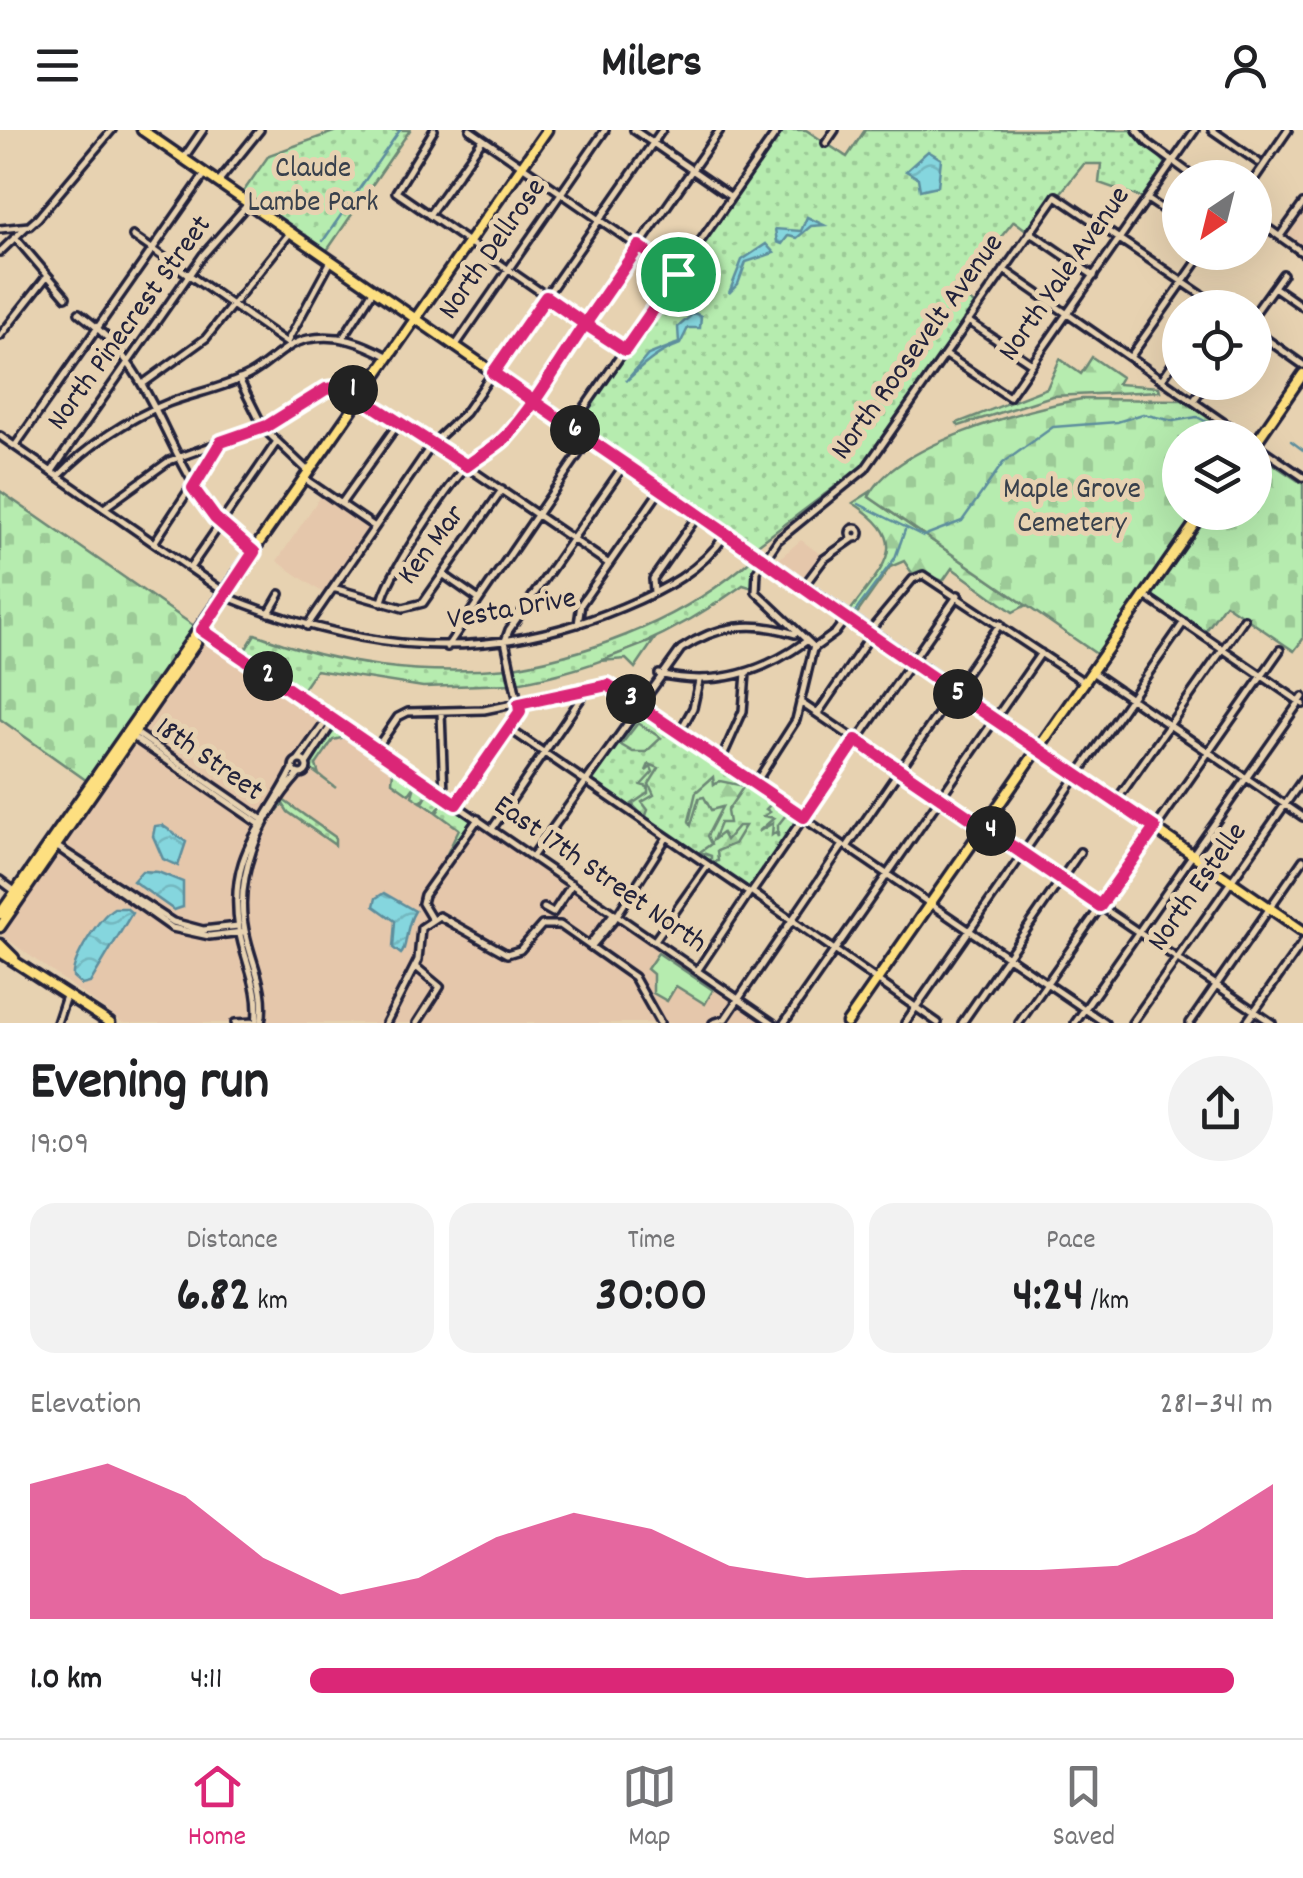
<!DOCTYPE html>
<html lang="en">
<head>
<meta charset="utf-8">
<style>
	:root { --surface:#fff; --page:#f2f2f2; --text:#202124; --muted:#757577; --line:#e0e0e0; --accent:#db2777 }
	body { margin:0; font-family:Dekko,sans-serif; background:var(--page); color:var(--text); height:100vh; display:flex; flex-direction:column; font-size:38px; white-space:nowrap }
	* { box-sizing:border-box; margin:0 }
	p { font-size:32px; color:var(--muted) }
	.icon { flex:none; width:55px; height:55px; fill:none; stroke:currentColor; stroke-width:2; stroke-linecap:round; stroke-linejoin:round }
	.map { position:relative; height:893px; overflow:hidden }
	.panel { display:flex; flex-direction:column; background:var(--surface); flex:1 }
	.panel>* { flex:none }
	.needle { width:65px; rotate:215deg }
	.buttons { position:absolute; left:1162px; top:30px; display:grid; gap:20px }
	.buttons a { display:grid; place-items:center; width:110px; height:110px; border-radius:50%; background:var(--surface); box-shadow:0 10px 40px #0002; font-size:50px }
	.pin { position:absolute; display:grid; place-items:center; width:85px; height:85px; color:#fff; margin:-42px; border:5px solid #fff; border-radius:50%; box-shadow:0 2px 10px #0007 }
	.km { position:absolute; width:50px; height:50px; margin:-25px; border-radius:50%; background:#222; color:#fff; font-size:28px; line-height:50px; text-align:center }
	.round { display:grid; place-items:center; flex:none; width:105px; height:105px; border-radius:52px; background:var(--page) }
	.overview { display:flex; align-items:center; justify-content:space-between; height:170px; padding:0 30px }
	h1 { font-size:55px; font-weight:700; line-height:75px }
	.figures { display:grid; grid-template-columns:repeat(3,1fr); gap:15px; height:170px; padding:10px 30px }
	.figures div { display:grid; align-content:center; border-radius:25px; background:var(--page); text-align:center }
	.figures b { font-size:50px; font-weight:700 }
	.figures small { font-size:28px; font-weight:400 }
	.figures p { font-size:28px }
	.chart { height:280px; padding:20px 30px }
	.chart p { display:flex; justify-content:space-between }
	.chart svg { width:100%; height:180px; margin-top:10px; fill:var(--accent); opacity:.7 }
	ul { padding:0 30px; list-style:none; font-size:32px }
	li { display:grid; grid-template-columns:160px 120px 1fr; align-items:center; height:75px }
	li i { height:25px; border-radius:12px; background:var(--accent) }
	header { display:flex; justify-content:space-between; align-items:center; height:130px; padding:0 30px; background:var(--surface); font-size:45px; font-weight:700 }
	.menu { display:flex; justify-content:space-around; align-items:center; height:140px; border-top:2px solid var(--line); background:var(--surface); font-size:28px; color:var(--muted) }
	.menu a { display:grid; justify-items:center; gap:5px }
	.menu .selected { color:var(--accent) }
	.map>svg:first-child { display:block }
</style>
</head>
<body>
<header><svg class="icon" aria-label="menu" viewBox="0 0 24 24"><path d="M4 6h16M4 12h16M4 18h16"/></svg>Milers<svg class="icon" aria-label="person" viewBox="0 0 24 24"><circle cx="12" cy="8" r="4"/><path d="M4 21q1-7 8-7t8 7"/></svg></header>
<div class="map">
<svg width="1303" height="893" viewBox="0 0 1303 893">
	<defs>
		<pattern id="grass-dots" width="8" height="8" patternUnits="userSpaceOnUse" patternTransform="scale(2.5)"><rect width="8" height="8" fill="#b6ecaf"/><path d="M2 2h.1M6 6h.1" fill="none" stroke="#9cca97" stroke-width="1.8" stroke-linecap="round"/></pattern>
		<pattern id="forest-firs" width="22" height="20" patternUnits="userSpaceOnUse" patternTransform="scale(2.5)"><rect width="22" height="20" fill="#b6ecaf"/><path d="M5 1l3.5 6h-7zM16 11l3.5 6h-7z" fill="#9cca97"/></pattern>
		<pattern id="cemetery-stones" width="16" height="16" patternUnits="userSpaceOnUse" patternTransform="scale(2.5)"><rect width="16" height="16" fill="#b6ecaf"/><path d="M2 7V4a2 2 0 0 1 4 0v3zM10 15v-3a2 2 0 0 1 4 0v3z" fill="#9cca97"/></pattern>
		<pattern id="water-waves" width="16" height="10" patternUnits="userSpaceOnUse" patternTransform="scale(2.5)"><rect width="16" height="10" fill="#85d6de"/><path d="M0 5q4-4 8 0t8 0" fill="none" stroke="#73b7bf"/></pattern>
	</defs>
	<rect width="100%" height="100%" fill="#e7d2b1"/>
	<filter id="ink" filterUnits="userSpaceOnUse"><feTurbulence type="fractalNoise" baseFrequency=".01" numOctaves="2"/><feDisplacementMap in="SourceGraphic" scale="20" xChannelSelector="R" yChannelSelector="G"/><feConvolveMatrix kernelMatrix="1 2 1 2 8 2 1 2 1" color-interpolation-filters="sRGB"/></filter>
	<g filter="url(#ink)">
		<path fill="#e5c7ab" d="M1303,70V118L1280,103Z
			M322,364L372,399L326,465L277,431Z
			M801,410L824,427L804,452L774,433Z
			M206,506L608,786L765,893H123L0,804Z"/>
		<path fill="url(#grass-dots)" stroke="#6c8775" stroke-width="2.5" d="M339,0H410L326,122L241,65L269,25Z
			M781,0H806L847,27L865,0H1136L1167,35L1145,69L1099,53L1101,34H1084L1029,102L1014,91L957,161L977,176L861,337L755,417L578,294Z
			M753,428L759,433L753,458L743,455C676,504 598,539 516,553L513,537C599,522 687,487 753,428Z
			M255,504C339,536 420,546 509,538L512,554L423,557L316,540L300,563L243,524Z
			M639,577L800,688L750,762L589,651Z
			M333,597L472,690L444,730L459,699L437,683L442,674L436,682L423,673L428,664L421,672L412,666L415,656L409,664L392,652L393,640L345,607L333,610L316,635L319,645L336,658L309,638L311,628L335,600Z
			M283,670L335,707V715L288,682L283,674L262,700Z"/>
		<path fill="url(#forest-firs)" stroke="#6c8775" stroke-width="2.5" d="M1092,227L1121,247L1117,254L1159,257L1160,261L1052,266L959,296L957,293L1047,258L1060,229L1081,244Z
			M870,362L869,367L1026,475L1013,482L952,438L943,451L923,443L914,446L904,431L890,437L856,485L850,481C884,434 914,413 853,373Z
			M654,510L635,538L626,529L600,531Z
			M649,634L659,638L649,654L654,665L642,672L648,680L645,688L632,674L648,663V657L641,655L653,642L651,637L646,641Z
			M713,647L714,655L720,651L744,656L727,681L729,693H720L713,710L722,703L726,710L738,696H745L734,714L717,721L718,731L711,732V726L700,722L711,714L707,706L722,677L711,680L704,667L699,668L691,695L689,691L696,662Z
			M772,673L789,681L778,695V707L776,702L772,705L773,693L758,702L774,688L764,686L770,682L766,679Z"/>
		<path fill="url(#cemetery-stones)" stroke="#6c8775" stroke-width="2.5" d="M1082,269L1182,270L1238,307L1180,308V382L1198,383L1098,525L869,367C893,315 1028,278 1082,269Z
			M1255,322L1303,354V509L1294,521L1225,474L1205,502L1151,465L1209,383L1255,382Z
			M0,361L197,498L90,653L0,589Z"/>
		<path fill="#b6ecaf" stroke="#6c8775" stroke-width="2.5" d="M638,593L661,608L646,622H633L621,615Z
			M658,823L713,860L705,874L676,856L667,871L653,863V844L647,839Z"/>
		<path fill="url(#water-waves)" stroke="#5d8e9d" stroke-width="2.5" d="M928,21L941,29L938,56L920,60L918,48L906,41Z
			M807,87L824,95L811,96L797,108L788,106L782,114L777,112L775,99L801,101Z
			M766,114L774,123L746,132L738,154L729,163L742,130Z
			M694,183L701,186L700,198H688L680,214C656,223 644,235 626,251L648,225L679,213L678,197Z
			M162,695L186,712L178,736L163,729L153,706L155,696Z
			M142,741L158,742L183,752V777L174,780L133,751Z
			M384,763L415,781C404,798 408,817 401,824L393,818L395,791L374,776L376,768Z
			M114,778H126L132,783L90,853L82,855L73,847C71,831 99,787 114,778Z"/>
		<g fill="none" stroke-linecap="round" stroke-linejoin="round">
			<path stroke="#5d8e9d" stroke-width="2.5" d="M323,111L400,0
				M1291,311L1303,320
				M859,374L923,406L962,391L1003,333L1053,297L1117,292L1143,284L1173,291L1197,287L1238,308
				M855,482L895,428L905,400"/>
			<defs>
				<path id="minor" d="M434,0L396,62L625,220
					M470,0L678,144
					M634,0L731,67
					M1137,0L1148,13L1196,48
					M1212,0L1258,32
					M826,13L835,0
					M183,29L203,0
					M1255,48L1288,0
					M218,52L260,0
					M1147,69L1180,91
					M429,85L483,9
					M1255,89L1303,123
					M0,99L29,96L38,88L112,0
					M1030,102L1094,146
					M133,106L287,213
					M1280,106L1303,74
					M15,107L66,167
					M0,122L26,97
					M1004,140L1246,308
					M1274,157L1303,177
					M79,183C172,251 159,348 252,420
					M1255,183L1283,144
					M968,191L1032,234
					M1255,201L1303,235
					M0,206L47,146
					M343,208L373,161
					M287,212L331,131
					M456,215L605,0
					M946,225L1009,267L1195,0
					M1131,226L1204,122
					M239,249L264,299L309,342
					M1162,249L1180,223
					M144,253L206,208L290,103
					M1194,270L1207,252
					M571,297L778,0
					M0,306L224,462
					M1255,314L1303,347
					M15,316L205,44
					M52,341L203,125L248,74
					M59,346C88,315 128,289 168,273C194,263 224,258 249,245C270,234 284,214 308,209C338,203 363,213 389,227
					M305,349L375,397
					M341,374L400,291
					M104,378L169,331L267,296L326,259L344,257L368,269L609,434
					M850 403a5 5 0 1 1 10 0a5 5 0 1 1-10 0Z
					M154,413L221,311
					M190,438L276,313
					M444,445L478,469
					M803,457L824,429L854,408
					M333,458L403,478L423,473L502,360
					M654,462L653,449L698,385
					M225,466C363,522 483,536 623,477C664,460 701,441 726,404
					M1145,466L1303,574
					M382,473C385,448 449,355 468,335C483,319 502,312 515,294L720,0
					M269,483L280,464
					M578,494L581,474L661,359
					M1000,494L847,717L1105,893
					M307,496L433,313L465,283L662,0
					M202,500L773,893
					M868,503L913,449L923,445L1084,552
					M447,517L589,309
					M815,518L756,462L757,441L778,410L865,339L1056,66L1221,178
					M1092,542L1303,687
					M659,544C713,557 761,544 805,512
					M800,572L1272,893
					M441,582L444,664
					M818,583L871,505
					M508,598L749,763L697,841
					M132,600L263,690
					M679,603L693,578L699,551
					M130,605L261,695
					M376,619L398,587L408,582L484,580L606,555L843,715L725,889L713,893
					M299,629L329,587
					M293 637a7 7 0 1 1 14 0a7 7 0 1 1-14 0Z
					M721,630L743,581L746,543
					M306,634L334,591
					M755,654L796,590L813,519L835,503L847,487
					M1116,671L1244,489
					M456,674L520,582L505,511L509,500L625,334
					M492,699L586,561
					M56,716L172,798L209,806L242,802
					M56,716L173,792L203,800L238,796
					M532,727L681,519C717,495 753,490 795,504
					M0,750L16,762
					M544,778L553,783L572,754
					M431,788L422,773L424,765L478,689
					M655,810L708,735
					M590,814L613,784
					M591,817L614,790L667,707
					M415,836L440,857L417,893
					M256,892C261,858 244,832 239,799C227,723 263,700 293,639
					M57,893L66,866
					M235,893L255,892
					M261,893C267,862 254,838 247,809C231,750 260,687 299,644
					M386,893L418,830L421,798L439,786L507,824L520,820L542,795H560L634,847L660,893
					M784,893L1041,523
					M905,893L1184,492
					M938,893L752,762L958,465
					M962,893L1080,722
					M1019,893L1280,520
					M1075,893L1303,567
					M1132,893L1303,649
					M1190,893L1303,730
					M1246,893L1303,812"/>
				<path id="major" d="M142,0L1303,801
					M1255,314L1303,244
					M0,784L547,0
					M0,797L196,513
					M0,814L14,828
					M0,822L110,893
					M847,893L1203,382"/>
			</defs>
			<use href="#minor" stroke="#22223b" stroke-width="12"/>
			<use href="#major" stroke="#22223b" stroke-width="15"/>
			<use href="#minor" stroke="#e7d2b1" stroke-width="5"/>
			<use href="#major" stroke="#fddf80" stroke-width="8"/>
		</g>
	</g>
	<g fill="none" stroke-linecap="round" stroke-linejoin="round" filter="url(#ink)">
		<defs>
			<path id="route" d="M678,144L625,220L585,194C560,230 536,274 506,307C495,318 479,326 467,336L344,257L326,259L267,296L221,312L193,358L215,388L254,422L202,500L456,674L520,582L519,574L608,555L804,687L856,610L1100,776L1155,698C1023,608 889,520 760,427L758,426C670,364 581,305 493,243L546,167L585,194L639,116L678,144"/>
		</defs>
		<use href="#route" stroke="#fff" stroke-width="20"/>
		<use href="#route" stroke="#db2777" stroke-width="12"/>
	</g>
	<g text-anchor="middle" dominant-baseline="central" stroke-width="10" stroke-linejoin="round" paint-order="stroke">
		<g font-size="30" fill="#38404c" stroke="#e7d2b1">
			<text x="313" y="40">Claude<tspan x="313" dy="34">Lambe Park</tspan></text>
			<text x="1072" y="361">Maple Grove<tspan x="1072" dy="34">Cemetery</tspan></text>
		</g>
		<g font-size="30" fill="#22223b" stroke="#e7d2b1">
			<text transform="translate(494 120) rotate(-55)">North Dellrose</text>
			<text transform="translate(1066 145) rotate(-55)">North Yale Avenue</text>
			<text transform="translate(131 194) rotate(-54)">North Pinecrest Street</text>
			<text transform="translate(919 218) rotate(-54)">North Roosevelt Avenue</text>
			<text transform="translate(433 416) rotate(-53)">Ken Mar</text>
			<text transform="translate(512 481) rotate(-10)">Vesta Drive</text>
			<text transform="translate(208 631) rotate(35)">18th Street</text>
			<text transform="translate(599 746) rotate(35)">East 17th Street North</text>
			<text transform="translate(1199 758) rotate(-55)">North Estelle</text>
		</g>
	</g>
</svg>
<div class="buttons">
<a><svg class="needle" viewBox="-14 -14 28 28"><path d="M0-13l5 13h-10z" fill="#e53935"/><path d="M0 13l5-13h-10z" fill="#757577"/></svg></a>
<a><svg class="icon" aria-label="locate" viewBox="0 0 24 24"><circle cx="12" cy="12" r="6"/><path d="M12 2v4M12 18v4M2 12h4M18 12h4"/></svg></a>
<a><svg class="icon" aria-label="layers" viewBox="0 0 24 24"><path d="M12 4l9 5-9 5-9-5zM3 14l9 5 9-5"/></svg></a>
</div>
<div class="pin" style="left:678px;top:144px;background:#1e9e55"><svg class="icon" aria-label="arrive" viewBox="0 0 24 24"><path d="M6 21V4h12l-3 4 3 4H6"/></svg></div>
<b class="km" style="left:353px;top:260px">1</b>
<b class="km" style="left:268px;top:546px">2</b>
<b class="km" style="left:631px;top:569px">3</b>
<b class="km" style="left:991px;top:701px">4</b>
<b class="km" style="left:958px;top:564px">5</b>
<b class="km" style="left:575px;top:300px">6</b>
</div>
<section class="panel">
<div class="overview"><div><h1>Evening run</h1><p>19:09</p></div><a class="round"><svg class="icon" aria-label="share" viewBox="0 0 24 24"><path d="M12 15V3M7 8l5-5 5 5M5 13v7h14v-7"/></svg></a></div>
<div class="figures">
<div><p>Distance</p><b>6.82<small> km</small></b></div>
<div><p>Time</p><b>30:00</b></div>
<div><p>Pace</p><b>4:24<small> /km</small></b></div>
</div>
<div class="chart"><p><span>Elevation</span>281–341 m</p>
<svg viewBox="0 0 160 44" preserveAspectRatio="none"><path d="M0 44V11L10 6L20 14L30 29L40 38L50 34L60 24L70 18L80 22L90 31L100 34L110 33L120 32L130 32L140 31L150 23L160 11V44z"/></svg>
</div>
<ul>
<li><b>1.0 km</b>4:11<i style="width:96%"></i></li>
</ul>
</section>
<nav class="menu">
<a class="selected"><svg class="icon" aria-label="home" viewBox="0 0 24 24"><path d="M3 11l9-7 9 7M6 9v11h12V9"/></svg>Home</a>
<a><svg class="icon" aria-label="map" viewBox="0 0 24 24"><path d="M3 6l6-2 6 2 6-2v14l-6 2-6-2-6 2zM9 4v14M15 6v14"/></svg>Map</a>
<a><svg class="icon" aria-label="saved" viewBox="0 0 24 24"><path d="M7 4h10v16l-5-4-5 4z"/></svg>Saved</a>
</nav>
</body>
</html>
